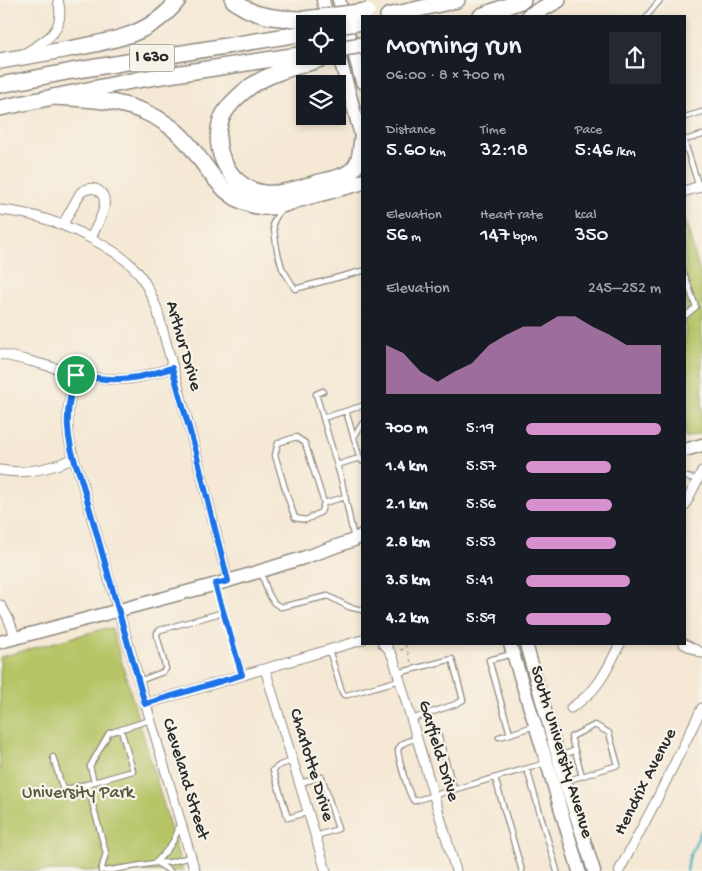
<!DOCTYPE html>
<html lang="en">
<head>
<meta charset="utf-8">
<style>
	:root { --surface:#171b24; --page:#242831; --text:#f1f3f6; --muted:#9ea1a6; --accent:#d690ce }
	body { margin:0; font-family:"Gochi Hand",sans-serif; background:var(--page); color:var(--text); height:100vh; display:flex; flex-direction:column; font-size:19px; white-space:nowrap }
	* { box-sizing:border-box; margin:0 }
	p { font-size:16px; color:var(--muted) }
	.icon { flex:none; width:28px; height:28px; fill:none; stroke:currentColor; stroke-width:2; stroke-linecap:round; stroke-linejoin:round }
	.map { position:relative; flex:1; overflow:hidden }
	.side { position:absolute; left:361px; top:15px; width:325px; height:630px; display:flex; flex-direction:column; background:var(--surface); border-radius:0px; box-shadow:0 2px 8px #0003 }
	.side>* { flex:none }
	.buttons { position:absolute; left:296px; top:15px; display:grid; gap:10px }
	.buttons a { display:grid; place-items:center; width:50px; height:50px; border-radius:0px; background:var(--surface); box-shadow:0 2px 8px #0003; font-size:25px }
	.pin { position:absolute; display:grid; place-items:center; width:42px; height:42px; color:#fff; margin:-21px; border:2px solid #fff; border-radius:50%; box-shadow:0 1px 5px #0007 }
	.round { display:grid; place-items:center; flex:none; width:52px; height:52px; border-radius:0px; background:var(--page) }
	.head { display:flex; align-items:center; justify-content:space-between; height:85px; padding:0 25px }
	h1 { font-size:28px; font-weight:600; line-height:38px }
	.metrics { display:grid; grid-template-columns:repeat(3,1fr); gap:8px; height:85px; padding:5px 25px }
	.metrics div { display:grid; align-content:center }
	.metrics b { font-size:21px; font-weight:600 }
	.metrics small { font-size:14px; font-weight:400 }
	.metrics p { font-size:14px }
	.chart { height:140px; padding:10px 25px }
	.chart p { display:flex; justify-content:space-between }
	.chart svg { width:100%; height:90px; margin-top:5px; fill:var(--accent); opacity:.7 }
	ul { padding:0 25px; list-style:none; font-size:16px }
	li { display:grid; grid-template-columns:80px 60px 1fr; align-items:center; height:38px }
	li i { height:12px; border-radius:6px; background:var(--accent) }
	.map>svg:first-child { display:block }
</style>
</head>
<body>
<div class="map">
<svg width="702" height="871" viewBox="0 0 702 871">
	<rect width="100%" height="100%" fill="#f7f3e8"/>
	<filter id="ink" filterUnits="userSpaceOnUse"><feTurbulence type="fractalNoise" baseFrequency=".02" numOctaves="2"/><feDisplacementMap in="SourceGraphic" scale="10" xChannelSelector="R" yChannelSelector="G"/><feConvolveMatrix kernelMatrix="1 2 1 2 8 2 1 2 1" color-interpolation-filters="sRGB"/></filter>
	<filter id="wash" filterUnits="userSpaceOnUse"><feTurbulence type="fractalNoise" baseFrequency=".0096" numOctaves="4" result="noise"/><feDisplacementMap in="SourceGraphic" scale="20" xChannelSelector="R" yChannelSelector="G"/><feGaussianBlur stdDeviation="1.12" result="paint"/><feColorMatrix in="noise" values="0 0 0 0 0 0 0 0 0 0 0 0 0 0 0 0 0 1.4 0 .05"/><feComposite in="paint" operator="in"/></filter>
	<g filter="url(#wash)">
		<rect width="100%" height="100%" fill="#f5e8d4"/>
		<path fill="#b6c466" stroke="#707848" d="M685,219L702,280V433L685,438Z
			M107,628L112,629L183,871H0V657Z"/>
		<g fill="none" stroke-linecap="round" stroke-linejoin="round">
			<path stroke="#48b3c5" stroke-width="2.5" d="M687,871L689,858L702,829"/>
		</g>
	</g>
	<g filter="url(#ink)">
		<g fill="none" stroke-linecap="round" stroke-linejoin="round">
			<defs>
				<path id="service" d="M647,16L660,0
					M685,117L702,112
					M685,140L702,135
					M685,143L699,187
					M280,210L273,223L277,250L282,268L295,289L362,271
					M685,276L696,307L685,316
					M323,391L316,394L342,482L354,539
					M346,411L360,459
					M323,418L362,406
					M296,437L305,443L324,503L321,512L306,520L295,518L287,495L275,455L278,443Z
					M354,437L362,424
					M337,465L356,459H360L362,461
					M685,477L698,479
					M324,503L345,497
					M261,572L268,593L274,603L281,607L328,596L349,607L362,610
					M216,586L243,675
					M329,650L342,692L344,695H347L400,680
					M512,654L489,660L510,734L534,726
					M398,673L452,659L463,700L456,704L412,719
					M139,681L163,672L166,669L157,636V633L160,630L224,612
					M438,734L454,790
					M499,737L510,734
					M417,738C409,741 401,742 398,750C399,760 408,794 414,801L546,763
					M559,756L574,751
					M53,757L63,790L87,784
					M293,761L280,765L273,770L288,818L308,812
					M527,769L557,871
					M495,778L522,871
					M566,781L618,765L609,733L595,725L571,737L582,776
					M94,782L133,771L121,730
					M300,783L322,777L338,829L316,836
					M155,863C166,852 177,840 179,824
					M157,863L170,871
					M101,871L106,853L87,784L94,782L90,766L109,733L150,720
					M105,871L155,863L171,862L190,857"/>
				<path id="minor" d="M25,53C48,40 66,30 58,0
					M0,210C36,213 70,226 101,244C113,251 125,258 135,269C145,280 151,294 157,309L195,449L228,581
					M63,224L81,192C86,189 93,186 99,191C113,201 96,226 91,238
					M0,354L30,361L59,369L76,375L105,379H128L140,377L172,368
					M76,375C64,411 65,440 80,475L109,579L195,871
					M0,470C24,475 51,468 73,459
					M685,505L702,471
					M0,605C8,615 12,626 15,638
					M383,644L387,647L393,657L456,871
					M684,644L702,653
					M265,669L326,871
					M145,704L362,640
					M571,708C575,705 580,702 584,698C601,685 610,663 620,644
					M619,871L655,803L702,708"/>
				<path id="tertiary" d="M685,191L702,186"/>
				<path id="secondary" d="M323,0L329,24
					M339,0L362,82
					M338,52L362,139
					M685,450L702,445
					M0,642L228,581L303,558L354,540L362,535
					M510,644L547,763L579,871
					M526,644L565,781L594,871"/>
				<path id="motorway" d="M233,0C252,17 280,19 305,19
					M388,16L457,0
					M481,16L523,0
					M529,16L558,0
					M329,56C303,66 275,70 251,86C239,95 226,106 221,120C211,151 230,188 264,193C282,195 299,188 316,183C330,179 353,177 358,161C361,154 361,145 362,138
					M0,61C23,57 46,53 69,49C110,41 151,36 178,0
					M0,85L72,71L305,33
					M52,97C92,99 134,100 168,125C205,150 213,202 263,207C277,208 287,203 300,199C321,193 342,188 362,182
					M0,108L136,80L305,54"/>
			</defs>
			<use href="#service" stroke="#908a80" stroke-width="7"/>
			<use href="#minor" stroke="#908a80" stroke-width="11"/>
			<use href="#tertiary" stroke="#908a80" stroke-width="12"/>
			<use href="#secondary" stroke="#908a80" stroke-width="15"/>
			<use href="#motorway" stroke="#908a80" stroke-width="18"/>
			<path stroke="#908a80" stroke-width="1" stroke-dasharray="4 4" stroke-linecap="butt" d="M405,644L411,662
				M400,650L408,648"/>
			<use href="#service" stroke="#fff" stroke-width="4.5"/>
			<use href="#minor" stroke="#fff" stroke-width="9"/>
			<use href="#tertiary" stroke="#fff" stroke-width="10"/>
			<use href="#secondary" stroke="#fff" stroke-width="12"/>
			<use href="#motorway" stroke="#fff" stroke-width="15"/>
			<defs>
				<path id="motorway-bridge" d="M305,19L367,11
					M338,26L362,22
					M338,49L362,45"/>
			</defs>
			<use href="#motorway-bridge" stroke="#908a80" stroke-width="18" stroke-linecap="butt"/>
			<use href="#motorway-bridge" stroke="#fff" stroke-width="15"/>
		</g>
	</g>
	<g fill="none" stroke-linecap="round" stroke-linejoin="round" filter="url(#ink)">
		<defs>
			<path id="route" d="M172,368L195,449L228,581L215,584L242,675L145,704L80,475C65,440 64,411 76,375C96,379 118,381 138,377C150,375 161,371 172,368Z"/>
		</defs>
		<use href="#route" stroke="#fff" stroke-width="10"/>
		<use href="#route" stroke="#1a73e8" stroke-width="6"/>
	</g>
	<g text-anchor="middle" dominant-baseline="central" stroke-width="4.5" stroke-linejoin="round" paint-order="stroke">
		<rect fill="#f7f3e8" stroke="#686764" stroke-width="1" x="129.5" y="44.5" width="45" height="27" rx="4"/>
		<g font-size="16" font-weight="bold" fill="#2b2b2b">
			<text x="152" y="58">I 630</text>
		</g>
		<g font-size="18" fill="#2b2b2b" stroke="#f7f3e8">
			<text transform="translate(183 346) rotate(74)">Arthur Drive</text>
			<text transform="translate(438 751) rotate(73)">Garfield Drive</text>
			<text transform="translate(561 752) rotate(73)">South University Avenue</text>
			<text transform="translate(311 765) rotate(73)">Charlotte Drive</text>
			<text transform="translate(185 779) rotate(73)">Cleveland Street</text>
			<text transform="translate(646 782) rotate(-63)">Hendrix Avenue</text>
		</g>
		<g font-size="18" fill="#55593d" stroke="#f7f3e8">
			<text x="78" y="793">University Park</text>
		</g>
	</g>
</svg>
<div class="buttons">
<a><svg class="icon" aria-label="locate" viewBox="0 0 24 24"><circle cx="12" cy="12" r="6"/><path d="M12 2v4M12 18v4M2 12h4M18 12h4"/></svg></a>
<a><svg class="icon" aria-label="layers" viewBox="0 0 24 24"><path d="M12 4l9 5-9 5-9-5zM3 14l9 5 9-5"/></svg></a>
</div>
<div class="pin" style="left:76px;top:375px;background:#1e9e55"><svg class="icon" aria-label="arrive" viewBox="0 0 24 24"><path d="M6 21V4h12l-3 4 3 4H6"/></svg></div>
<section class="side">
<div class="head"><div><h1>Morning run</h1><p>06:00 · 8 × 700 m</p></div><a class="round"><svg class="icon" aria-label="share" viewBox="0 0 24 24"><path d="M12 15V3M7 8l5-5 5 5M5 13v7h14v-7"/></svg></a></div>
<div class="metrics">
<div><p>Distance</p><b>5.60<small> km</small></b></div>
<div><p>Time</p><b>32:18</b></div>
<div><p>Pace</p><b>5:46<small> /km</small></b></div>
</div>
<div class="metrics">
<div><p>Elevation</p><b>56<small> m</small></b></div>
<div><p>Heart rate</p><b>147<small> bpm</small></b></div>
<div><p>kcal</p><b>350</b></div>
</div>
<div class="chart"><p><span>Elevation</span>245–252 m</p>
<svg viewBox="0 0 160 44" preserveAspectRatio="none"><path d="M0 44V20L10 24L20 33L30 38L40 33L50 29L60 20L70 15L80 11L90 11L100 6L110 6L120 11L130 15L140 20L150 20L160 20V44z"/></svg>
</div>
<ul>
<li><b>700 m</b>5:19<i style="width:100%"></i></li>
<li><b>1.4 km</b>5:57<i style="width:63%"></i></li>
<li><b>2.1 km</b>5:56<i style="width:64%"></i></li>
<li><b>2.8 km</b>5:53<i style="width:67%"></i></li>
<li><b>3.5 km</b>5:41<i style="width:77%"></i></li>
<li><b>4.2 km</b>5:59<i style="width:63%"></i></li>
</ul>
</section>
</div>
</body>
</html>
